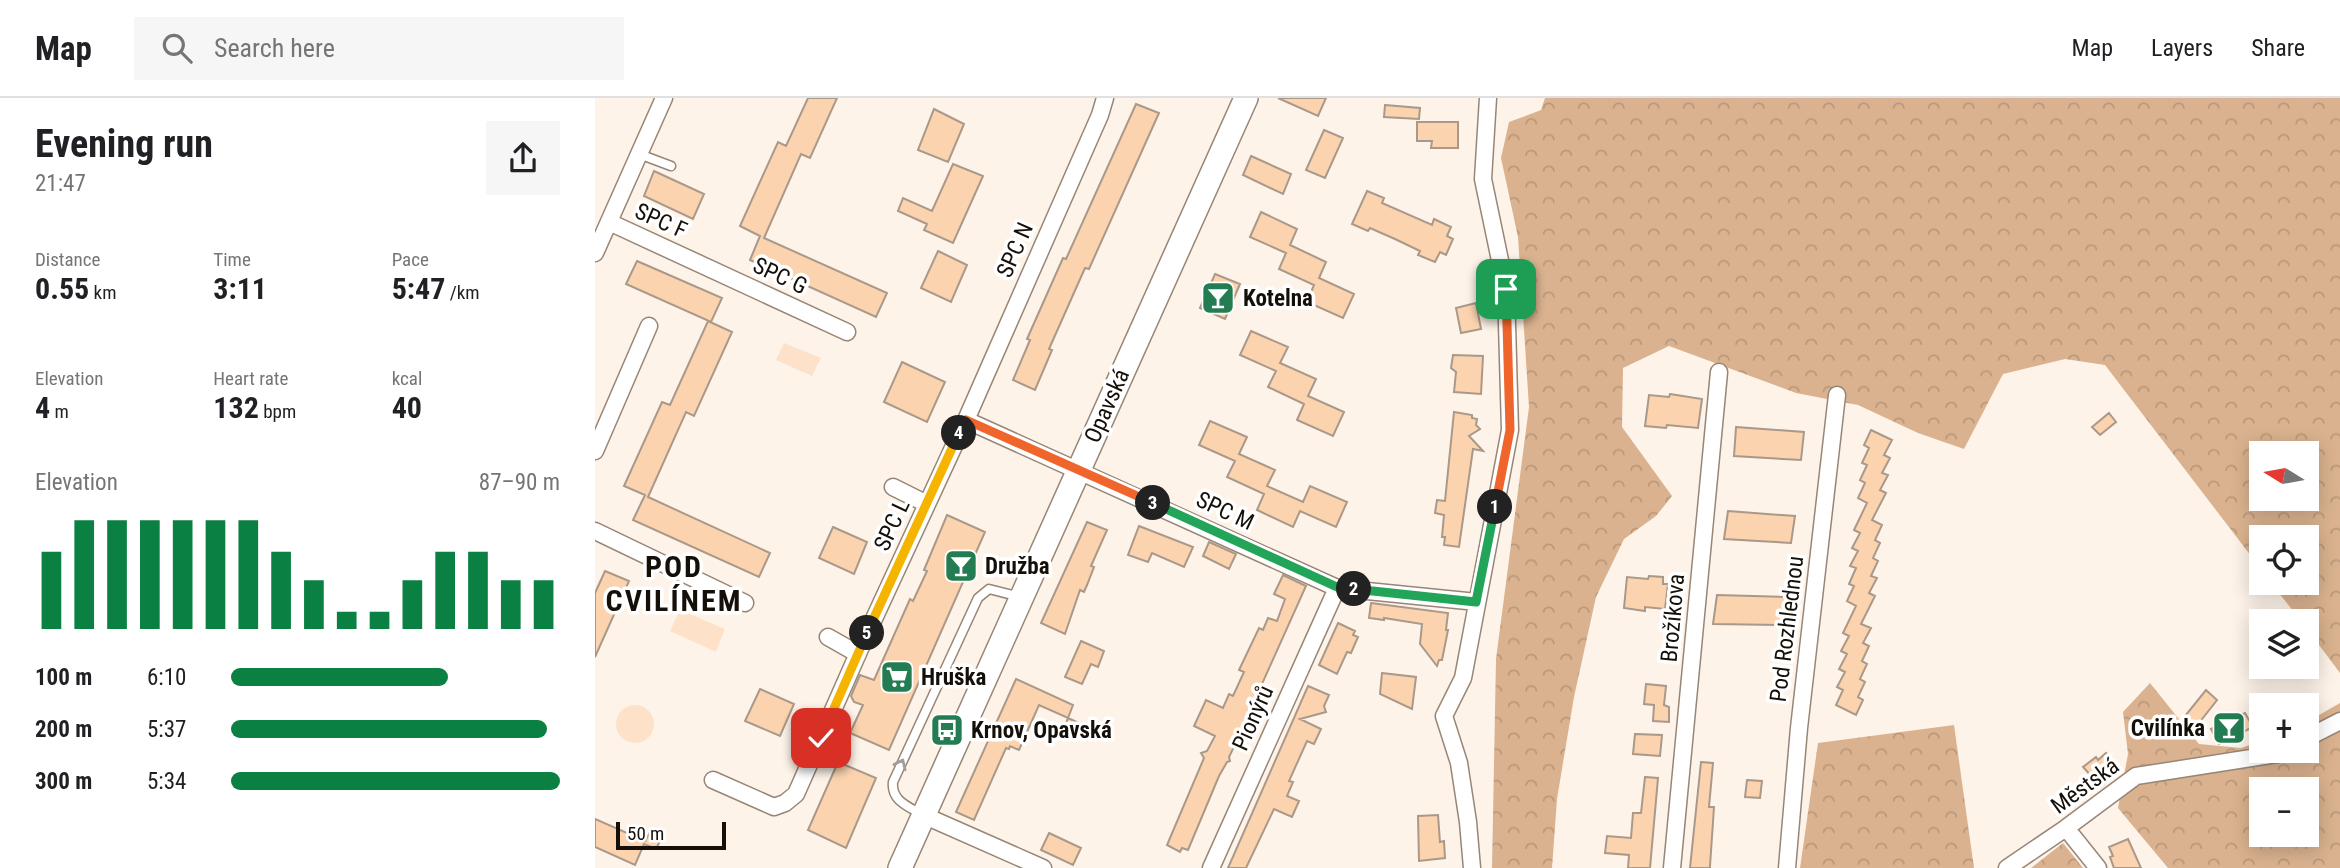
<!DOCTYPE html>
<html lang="en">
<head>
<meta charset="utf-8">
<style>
	:root { --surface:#fff; --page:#f6f6f6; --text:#202124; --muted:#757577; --line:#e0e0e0; --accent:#0b8043 }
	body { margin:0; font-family:"Roboto Condensed",sans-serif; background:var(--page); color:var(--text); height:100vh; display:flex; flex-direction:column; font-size:26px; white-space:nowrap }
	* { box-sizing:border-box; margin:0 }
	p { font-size:23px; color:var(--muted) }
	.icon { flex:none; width:38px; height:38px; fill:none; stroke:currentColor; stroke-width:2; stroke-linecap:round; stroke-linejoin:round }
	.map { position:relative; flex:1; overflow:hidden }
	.sheet { display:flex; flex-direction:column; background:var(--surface); width:595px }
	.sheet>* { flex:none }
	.needle { width:46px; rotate:281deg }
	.tools { position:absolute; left:1654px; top:343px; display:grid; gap:14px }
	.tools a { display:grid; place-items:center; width:70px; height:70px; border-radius:0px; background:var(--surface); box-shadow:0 4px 18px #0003; font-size:35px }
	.scale { position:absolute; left:21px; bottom:18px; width:110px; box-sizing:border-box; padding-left:7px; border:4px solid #150f09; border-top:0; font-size:19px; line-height:24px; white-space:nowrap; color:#150f09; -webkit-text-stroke:5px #fff; paint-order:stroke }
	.pin { position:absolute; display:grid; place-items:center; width:60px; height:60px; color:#fff; margin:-30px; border-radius:14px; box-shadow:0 4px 10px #0006 }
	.km { position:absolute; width:35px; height:35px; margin:-18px; border-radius:50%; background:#222; color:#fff; font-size:19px; line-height:35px; text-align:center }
	.round { display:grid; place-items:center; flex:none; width:74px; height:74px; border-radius:0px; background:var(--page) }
	.head { display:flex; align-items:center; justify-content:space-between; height:119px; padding:0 35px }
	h1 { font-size:38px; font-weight:700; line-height:52px }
	.metrics { display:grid; grid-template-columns:repeat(3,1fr); gap:10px; height:119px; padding:7px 35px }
	.metrics div { display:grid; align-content:center }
	.metrics b { font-size:30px; font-weight:700 }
	.metrics small { font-size:19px; font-weight:400 }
	.metrics p { font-size:19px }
	.chart { height:196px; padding:14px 35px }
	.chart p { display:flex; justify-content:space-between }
	.chart svg { width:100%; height:126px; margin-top:7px; stroke:var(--accent); stroke-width:6 }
	ul { padding:0 35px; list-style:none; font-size:23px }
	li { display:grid; grid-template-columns:112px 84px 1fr; align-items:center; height:52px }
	li i { height:18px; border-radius:9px; background:var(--accent) }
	header { display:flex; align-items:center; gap:42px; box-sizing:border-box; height:98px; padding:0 35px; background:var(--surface); border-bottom:2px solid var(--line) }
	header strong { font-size:33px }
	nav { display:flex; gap:38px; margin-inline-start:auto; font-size:24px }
	.search { width:490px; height:63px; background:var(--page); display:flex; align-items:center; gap:18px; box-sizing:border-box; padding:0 24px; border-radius:0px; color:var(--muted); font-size:26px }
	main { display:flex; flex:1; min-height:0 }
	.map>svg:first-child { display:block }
</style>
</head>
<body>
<header>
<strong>Map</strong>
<div class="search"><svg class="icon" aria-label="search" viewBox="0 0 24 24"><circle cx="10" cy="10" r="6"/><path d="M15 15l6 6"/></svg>Search here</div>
<nav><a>Map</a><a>Layers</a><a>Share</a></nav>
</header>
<main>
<section class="sheet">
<div class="head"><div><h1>Evening run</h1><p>21:47</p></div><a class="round"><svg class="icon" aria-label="share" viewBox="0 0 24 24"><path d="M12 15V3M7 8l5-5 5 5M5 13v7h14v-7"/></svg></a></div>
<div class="metrics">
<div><p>Distance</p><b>0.55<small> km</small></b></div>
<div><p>Time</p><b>3:11</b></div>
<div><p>Pace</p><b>5:47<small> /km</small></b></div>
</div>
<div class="metrics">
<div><p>Elevation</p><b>4<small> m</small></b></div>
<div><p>Heart rate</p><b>132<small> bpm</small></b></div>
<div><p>kcal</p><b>40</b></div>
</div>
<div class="chart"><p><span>Elevation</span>87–90 m</p>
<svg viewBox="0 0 160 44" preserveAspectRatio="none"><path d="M5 44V17M15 44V6M25 44V6M35 44V6M45 44V6M55 44V6M65 44V6M75 44V17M85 44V27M95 44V38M105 44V38M115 44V27M125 44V17M135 44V17M145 44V27M155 44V27"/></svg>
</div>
<ul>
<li><b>100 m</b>6:10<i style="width:66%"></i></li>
<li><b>200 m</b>5:37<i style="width:96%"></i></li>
<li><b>300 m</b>5:34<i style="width:100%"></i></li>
</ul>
</section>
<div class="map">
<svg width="1745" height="770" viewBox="0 0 1745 770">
	<defs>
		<pattern id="forest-crowns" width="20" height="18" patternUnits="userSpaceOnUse" patternTransform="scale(1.75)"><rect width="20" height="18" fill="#dab28f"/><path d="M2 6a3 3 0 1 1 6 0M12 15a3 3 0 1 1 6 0" fill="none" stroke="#ba987a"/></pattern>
	</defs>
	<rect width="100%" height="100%" fill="#fef3e9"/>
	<path fill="url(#forest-crowns)" fill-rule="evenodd" d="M950,0H1745V575L1712,531V523H1706L1676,485H1712V439H1666V471L1510,267L1470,261L1408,276L1369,351L1323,335L1263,307L1201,295L1074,248L1028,270L1027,329L1077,398L1061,418L1029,441L1001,499L979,599L962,701L957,770H897L901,561L934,309L923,139L906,60L914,24L946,12ZM1666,355H1712V401H1666Z
		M1555,585L1604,646L1646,650L1666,643V653H1712V624L1745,605V770H1573L1523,710L1533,656L1528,614ZM1666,691H1712V737H1666Z
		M1359,627L1379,770H1205L1223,645Z
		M1468,745L1488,770H1436Z"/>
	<path fill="#fde1c9" d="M189,245L226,260L217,278L181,262Z
		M85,512L130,531L121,554L75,533Z
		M21 626a19 19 0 1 1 38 0a19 19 0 1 1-38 0Z"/>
	<path fill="#fbd3af" stroke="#aa9889" stroke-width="2" d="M213,0H242L215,60L206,56L169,140L292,195L281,219L155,162L165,138L145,128L183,44L191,48Z
		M683,0H731L723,18Z
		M541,6L564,15L494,171L490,170L454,251L457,252L440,292L418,282L435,242L432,241L468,160L471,161Z
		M790,7L825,10L824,21L789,19Z
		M339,11L369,26L353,64L323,52Z
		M822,24H863V50H836L837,43H822Z
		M729,32L748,40L730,80L711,72Z
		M656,58L696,76L688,96L648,77Z
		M358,66L388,78L358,145L329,132L332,126L303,113L308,100L337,113Z
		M59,73L109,96L98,121L49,98Z
		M772,93L789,100L787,105L837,127L839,121L856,129L852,138L858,141L851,157L845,154L840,164L823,157L825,153L800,141L775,130L773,133L757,126Z
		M666,114L702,131L695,147L731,164L724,180L759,196L748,220L712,204L719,187L684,171L691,155L655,139Z
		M343,153L372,167L356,204L326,190Z
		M42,163L127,200L116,224L31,186Z
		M620,176L645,186L630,221L605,210Z
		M881,205L886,231L866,235L861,210Z
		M113,223L137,234L99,318L91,314L53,399L175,455L164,479L38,422L50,397L29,388L67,304L75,307Z
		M656,233L693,249L685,265L721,281L713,298L749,314L738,338L702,322L709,306L673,289L681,273L645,257Z
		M858,257L888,258L886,296L859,294L861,274L856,270Z
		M307,264L350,284L332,324L289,304Z
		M1075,296L1107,301L1103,330L1072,327L1071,330L1050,328L1054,297L1074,299Z
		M859,314L877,317V320L882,321L881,327L885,331L874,338L888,353L878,351L864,449L849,447L850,439H847L849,417L840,415L842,402L850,403Z
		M1514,315L1521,324L1505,337L1497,329Z
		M615,323L652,339L644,356L680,372L672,388L708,404L715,388L752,404L741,429L705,413L698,429L662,412L669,396L632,379L640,363L604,347Z
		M1141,329L1209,334L1206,362L1139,358Z
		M1276,332L1297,342L1289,357L1295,360L1287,375L1293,377L1285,392L1291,395L1277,422L1287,427L1280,442L1285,445L1278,460L1283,463L1276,478L1282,480L1274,495L1280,498L1266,526L1276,530L1268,545L1274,548L1267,563L1272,566L1265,581L1270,584L1263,599L1268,602L1261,617L1241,607L1248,592L1242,589L1250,574L1244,571L1252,556L1246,553L1254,538L1248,535L1261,508L1252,503L1259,488L1254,486L1261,470L1255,468L1263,453L1257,450L1265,435L1259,432L1272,405L1263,400L1270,385L1265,382L1272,367L1267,365L1274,350L1269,347Z
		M1133,413L1200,418L1196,445L1129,441Z
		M352,417L390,434L294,652L255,635L268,607L259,604L256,598L265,577L279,582L315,501L318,503L332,473L329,472Z
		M492,424L512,432L496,468L499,469L492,487L489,494L485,492L470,536L446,525Z
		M544,428L598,449L589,469L557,455L553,464L533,457Z
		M238,429L272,444L259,476L224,460Z
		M614,444L641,456L634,471L608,458Z
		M10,473L34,483L0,559V495Z
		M688,477L711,488L649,626L650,630L647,632L634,659L635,663L632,664L624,678L593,752L587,750L585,754L572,747L609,660L606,655L612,653L620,638L599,628L611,602L628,610L634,596L638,598L649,574L644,572L664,530L668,532L673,520L682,523L690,501L679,496Z
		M1054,478L1068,479V486H1073L1070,511L1050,509V513L1029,510L1032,479L1053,481Z
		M1122,497L1190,499L1187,527L1118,526Z
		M776,505L853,515L851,532H853L847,562H844L842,568L825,546L827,526L789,520V522L774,520Z
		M743,525L760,533L758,537L763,539L756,555L752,554L742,576L724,567Z
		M486,543L509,553L503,569L496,566L487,586L470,579Z
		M787,575L821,579L817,611L785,596Z
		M421,581L478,607L473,620L444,607L424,652L415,648L414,651L411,650L379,722L361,714Z
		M1051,586L1071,588L1069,607L1074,609V624L1058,623L1059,607L1049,606Z
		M713,588L734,597L729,608L731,614L705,621L726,631L719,646L712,643L694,683L698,684L692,698L704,703L697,719L679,711L651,770H633Z
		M165,591L199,606L185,638L150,623Z
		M1611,592L1622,602L1600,630L1590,618Z
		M1650,615L1658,629L1624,646L1616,631Z
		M473,620L497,631L492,642L468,632Z
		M1040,636L1067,637L1065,658L1038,656Z
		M1511,655L1526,671L1506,689L1488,669L1501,659L1503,662Z
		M243,664L281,680L251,750L213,732Z
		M1106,664L1118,665L1114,709H1119L1115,768V770H1095Z
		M1050,679L1063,680L1055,770H1033L1034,757L1010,755L1012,738L1036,740L1038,715H1046Z
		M1152,682L1167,683L1165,700L1150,699Z
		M843,717L845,744L849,743L850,760L824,763L823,718Z
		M0,721L50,743L54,736L66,741L61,751L49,746L40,767L0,749Z
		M454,735L486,750L478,767L446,752Z
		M1533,741L1546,770H1519L1515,759L1518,758L1514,749Z"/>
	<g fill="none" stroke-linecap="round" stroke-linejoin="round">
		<defs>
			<path id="service" d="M44,56L76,68
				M326,716C312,708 296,702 298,684L383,500L394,491L425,499"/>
			<path id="minor" d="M14,124L252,234
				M0,155L69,0
				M371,322L742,490L882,504
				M0,353L54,228
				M298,389L332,406
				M0,433L150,505
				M233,539L263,556
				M1712,640L1745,623
				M118,682L179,709L190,705L201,696L265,551L371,322L505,17L510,0
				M328,717L448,770
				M1471,730L1503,770
				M616,770L742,490
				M877,770L873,724L864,665L849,618L868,580L915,332L911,191L888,81L893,0
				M1077,770L1124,274
				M1192,770L1204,630L1242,297
				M1412,770L1471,730L1541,678L1682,656L1687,653"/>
			<path id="secondary" d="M305,770L651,0"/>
		</defs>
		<use href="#service" stroke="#978676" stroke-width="11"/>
		<use href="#minor" stroke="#978676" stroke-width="19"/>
		<use href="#secondary" stroke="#978676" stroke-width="26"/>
		<use href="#service" stroke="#fff" stroke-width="8"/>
		<use href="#minor" stroke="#fff" stroke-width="16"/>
		<use href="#secondary" stroke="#fff" stroke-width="23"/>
	</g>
	<defs><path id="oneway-chevron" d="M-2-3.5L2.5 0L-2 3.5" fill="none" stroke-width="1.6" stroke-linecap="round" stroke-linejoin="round" transform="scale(1.75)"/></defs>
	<use stroke="#a19f9d" href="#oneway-chevron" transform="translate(306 666) rotate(-65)"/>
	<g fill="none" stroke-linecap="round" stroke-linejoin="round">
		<defs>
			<path id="split-1" d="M900,409L915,332L911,191"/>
			<path id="split-2" d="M759,491L881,504L900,409"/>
			<path id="split-3" d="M558,405L742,489L759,491"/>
			<path id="split-4" d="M364,335L371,322L558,405"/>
			<path id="split-5" d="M272,535L364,335"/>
			<path id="split-6" d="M226,640L272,535"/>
		</defs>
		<use href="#split-1" stroke="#fff" stroke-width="14"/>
		<use href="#split-2" stroke="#fff" stroke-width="14"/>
		<use href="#split-3" stroke="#fff" stroke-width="14"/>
		<use href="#split-4" stroke="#fff" stroke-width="14"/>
		<use href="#split-5" stroke="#fff" stroke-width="14"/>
		<use href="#split-6" stroke="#fff" stroke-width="14"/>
		<use href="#split-1" stroke="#f0652b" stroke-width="9"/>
		<use href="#split-2" stroke="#22a559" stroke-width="9"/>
		<use href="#split-3" stroke="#22a559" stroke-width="9"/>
		<use href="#split-4" stroke="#f0652b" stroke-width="9"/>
		<use href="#split-5" stroke="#f5b400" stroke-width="9"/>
		<use href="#split-6" stroke="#f5b400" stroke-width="9"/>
	</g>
	<defs>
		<symbol id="bar-square" viewBox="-11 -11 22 22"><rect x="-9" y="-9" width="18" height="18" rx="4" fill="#247d52" stroke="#fff"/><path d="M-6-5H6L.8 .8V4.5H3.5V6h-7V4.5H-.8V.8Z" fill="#fff"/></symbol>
		<symbol id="supermarket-square" viewBox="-11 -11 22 22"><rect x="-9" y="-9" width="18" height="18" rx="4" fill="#247d52" stroke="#fff"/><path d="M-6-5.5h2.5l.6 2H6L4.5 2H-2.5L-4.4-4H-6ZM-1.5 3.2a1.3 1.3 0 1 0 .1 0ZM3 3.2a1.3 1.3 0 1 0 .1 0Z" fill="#fff"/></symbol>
		<symbol id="bus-square" viewBox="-11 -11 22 22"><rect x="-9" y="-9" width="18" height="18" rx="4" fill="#247d52" stroke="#fff"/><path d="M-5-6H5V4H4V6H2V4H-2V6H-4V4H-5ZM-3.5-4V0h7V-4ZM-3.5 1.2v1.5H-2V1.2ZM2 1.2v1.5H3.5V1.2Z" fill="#fff"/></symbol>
	</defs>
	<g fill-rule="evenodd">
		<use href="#bar-square" x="604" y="181" width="38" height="38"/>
		<use href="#bar-square" x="347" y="449" width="38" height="38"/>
		<use href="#supermarket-square" x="283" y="560" width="38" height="38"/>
		<use href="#bar-square" x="1615" y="611" width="38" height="38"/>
		<use href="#bus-square" x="333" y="613" width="38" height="38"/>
	</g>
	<g text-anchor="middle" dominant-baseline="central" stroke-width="7" stroke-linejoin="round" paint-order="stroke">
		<g font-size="23" fill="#150f09" stroke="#fff">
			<text transform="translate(66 123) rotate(24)">SPC F</text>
			<text transform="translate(420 152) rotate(-66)">SPC N</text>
			<text transform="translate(185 178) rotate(25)">SPC G</text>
			<text transform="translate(512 308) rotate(-66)">Opavská</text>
			<text transform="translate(630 413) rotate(25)">SPC M</text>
			<text transform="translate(297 427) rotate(-65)">SPC L</text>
			<text transform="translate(1078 520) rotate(-85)">Brožíkova</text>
			<text transform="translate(1192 531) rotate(-83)">Pod Rozhlednou</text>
			<text transform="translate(658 620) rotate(-66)">Pionýrů</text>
			<text transform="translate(1490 688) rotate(-36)">Městská</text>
		</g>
		<g font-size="23" font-weight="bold" fill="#150f09" stroke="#fff" text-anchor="start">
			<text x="648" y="200">Kotelna</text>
			<text x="390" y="468">Družba</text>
			<text x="326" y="579">Hruška</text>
			<text x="1610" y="630" text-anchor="end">Cvilínka</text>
			<text x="376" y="632">Krnov, Opavská</text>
		</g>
		<g font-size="30" font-weight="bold" letter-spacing="2" fill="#150f09" stroke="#fff">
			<text x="79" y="468">POD<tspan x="79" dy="34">CVILÍNEM</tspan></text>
		</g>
	</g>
</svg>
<div class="tools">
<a><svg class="needle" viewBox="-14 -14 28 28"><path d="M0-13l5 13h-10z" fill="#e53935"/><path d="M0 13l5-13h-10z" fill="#757577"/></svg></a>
<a><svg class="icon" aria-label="locate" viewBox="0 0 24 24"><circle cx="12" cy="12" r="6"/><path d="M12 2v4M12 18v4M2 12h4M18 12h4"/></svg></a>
<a><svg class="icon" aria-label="layers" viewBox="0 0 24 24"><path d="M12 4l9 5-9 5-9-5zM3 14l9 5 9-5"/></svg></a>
<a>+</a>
<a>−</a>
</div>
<div class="scale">50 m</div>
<div class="pin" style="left:911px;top:191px;background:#1e9e55"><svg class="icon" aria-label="arrive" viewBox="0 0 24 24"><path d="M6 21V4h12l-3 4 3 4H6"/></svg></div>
<div class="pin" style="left:226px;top:640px;background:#d93025"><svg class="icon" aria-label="check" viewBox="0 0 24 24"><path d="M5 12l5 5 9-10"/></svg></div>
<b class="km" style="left:900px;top:409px">1</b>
<b class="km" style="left:759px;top:491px">2</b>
<b class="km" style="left:558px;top:405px">3</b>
<b class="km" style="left:364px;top:335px">4</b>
<b class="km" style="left:272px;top:535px">5</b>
</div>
</main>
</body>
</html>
